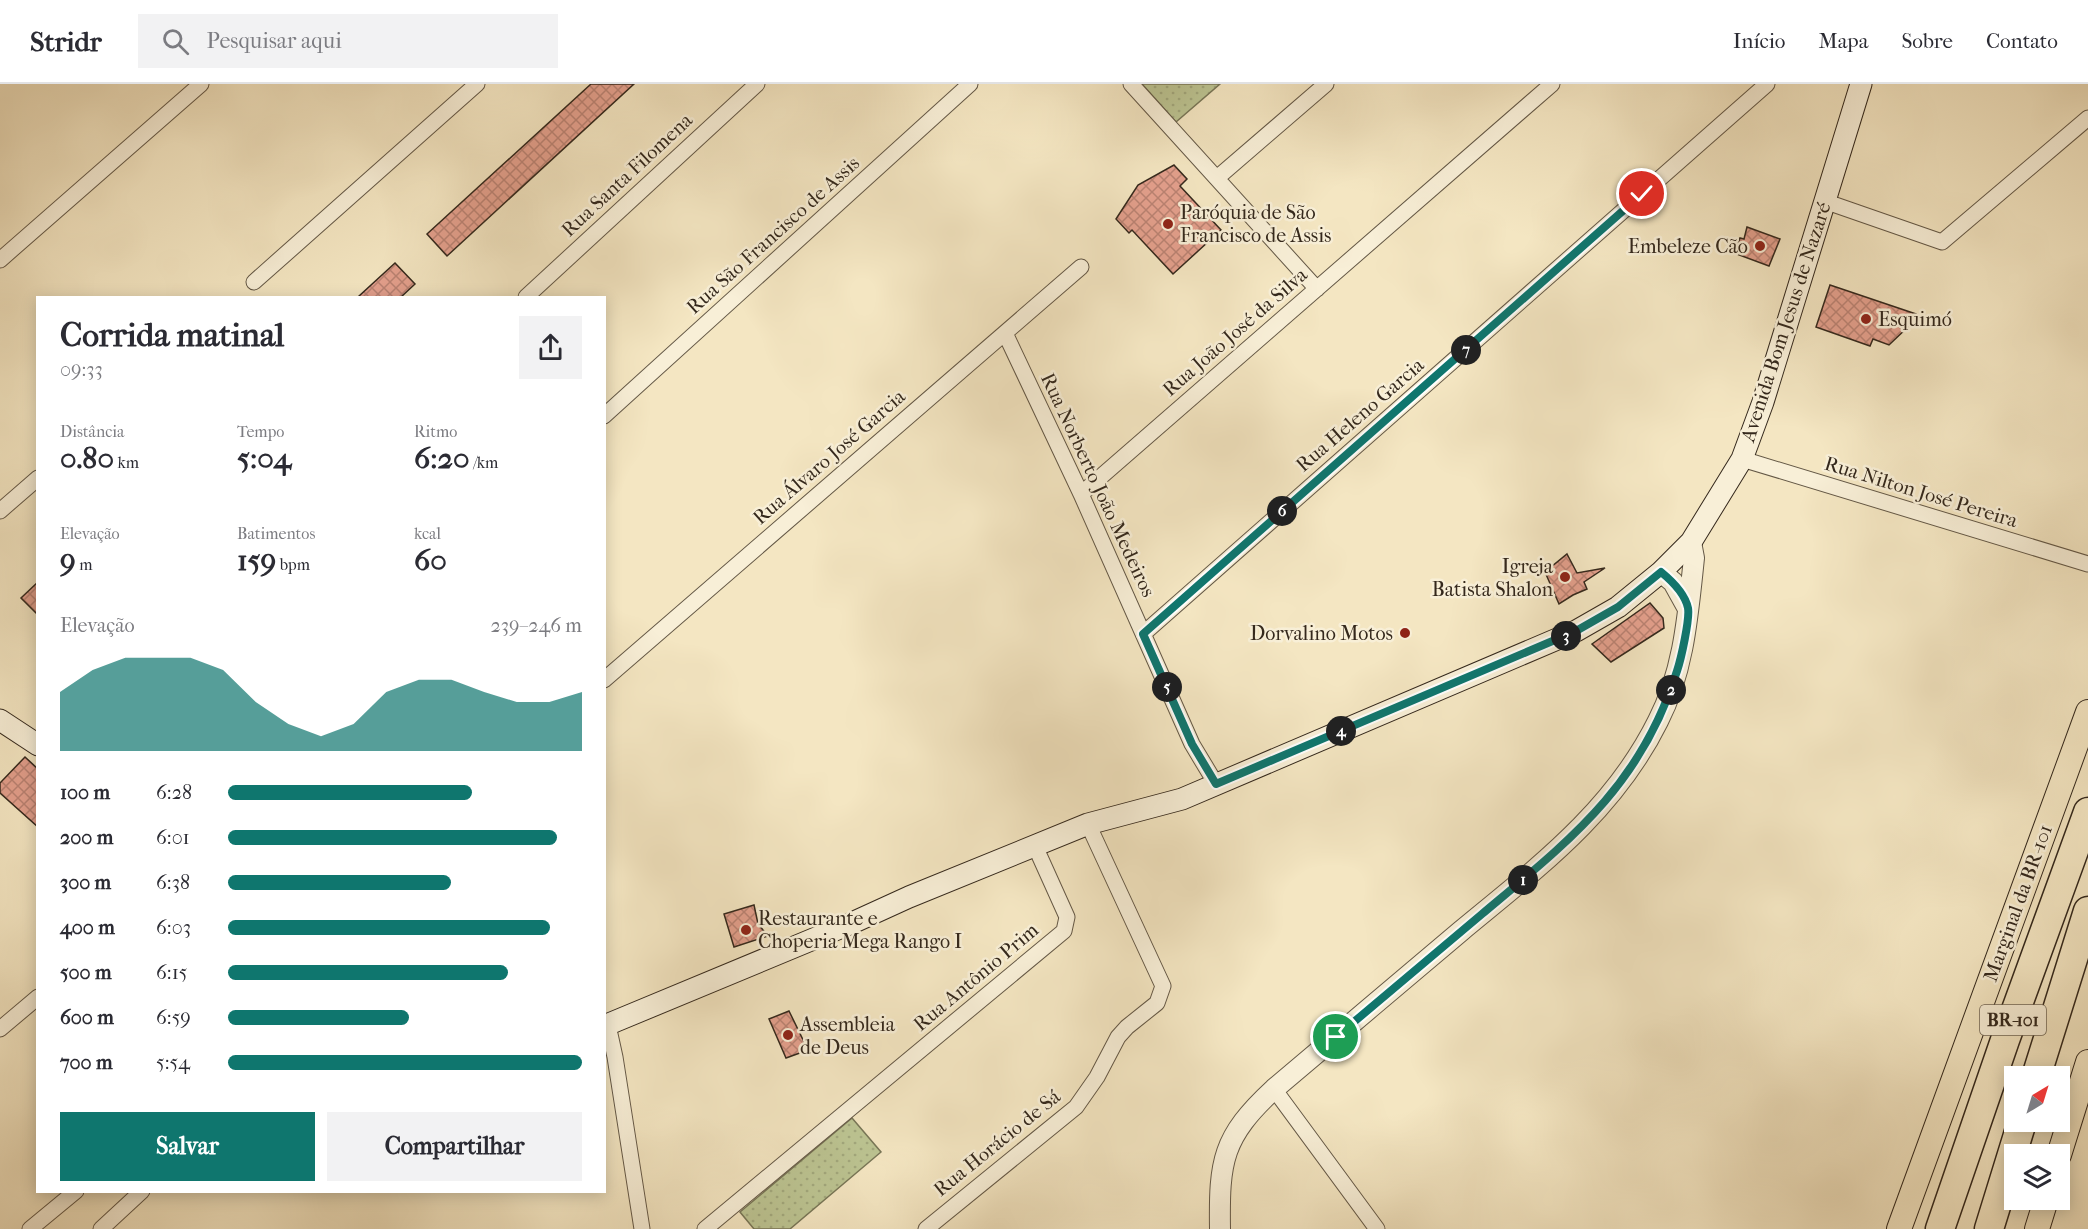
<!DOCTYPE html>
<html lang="pt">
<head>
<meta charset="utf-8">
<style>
	:root { --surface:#fff; --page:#f2f2f3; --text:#2b2b33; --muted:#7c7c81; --line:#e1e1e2; --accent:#0f766e }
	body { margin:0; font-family:"IM FELL French Canon",serif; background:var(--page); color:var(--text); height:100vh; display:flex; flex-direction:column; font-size:22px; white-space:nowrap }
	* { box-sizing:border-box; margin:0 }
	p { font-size:20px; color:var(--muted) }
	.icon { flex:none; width:33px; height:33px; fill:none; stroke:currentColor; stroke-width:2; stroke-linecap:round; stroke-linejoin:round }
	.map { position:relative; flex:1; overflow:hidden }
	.drawer { position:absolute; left:36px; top:212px; width:570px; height:897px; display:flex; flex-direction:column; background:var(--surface); border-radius:0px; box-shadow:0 3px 15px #0003 }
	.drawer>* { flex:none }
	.needle { width:39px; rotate:38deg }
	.fabs { position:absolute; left:2004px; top:982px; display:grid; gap:12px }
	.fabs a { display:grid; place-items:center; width:66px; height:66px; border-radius:0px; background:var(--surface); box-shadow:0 3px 15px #0003; font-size:30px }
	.pin { position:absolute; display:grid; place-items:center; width:51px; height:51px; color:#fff; margin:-26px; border:3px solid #fff; border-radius:50%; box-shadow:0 2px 6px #0007 }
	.km { position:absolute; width:30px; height:30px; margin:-15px; border-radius:50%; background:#222; color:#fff; font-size:16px; line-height:30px; text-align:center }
	.round { display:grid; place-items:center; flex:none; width:63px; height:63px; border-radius:0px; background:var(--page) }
	.head { display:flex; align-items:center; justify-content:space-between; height:102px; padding:0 24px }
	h1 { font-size:33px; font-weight:700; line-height:45px }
	.figures { display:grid; grid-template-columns:repeat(3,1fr); gap:9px; height:102px; padding:6px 24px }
	.figures div { display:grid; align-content:center }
	.figures b { font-size:30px; font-weight:700 }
	.figures small { font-size:16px; font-weight:400 }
	.figures p { font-size:16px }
	.chart { height:168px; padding:12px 24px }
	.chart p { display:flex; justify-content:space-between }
	.chart svg { width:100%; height:108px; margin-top:6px; fill:var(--accent); opacity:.7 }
	.button { display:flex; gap:12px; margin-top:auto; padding:12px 24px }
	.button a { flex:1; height:69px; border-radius:0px; background:var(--accent); color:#fff; font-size:24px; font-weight:700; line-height:69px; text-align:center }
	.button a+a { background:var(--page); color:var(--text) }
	ul { padding:0 24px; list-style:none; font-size:20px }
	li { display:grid; grid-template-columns:96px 72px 1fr; align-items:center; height:45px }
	li i { height:15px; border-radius:8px; background:var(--accent) }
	header { display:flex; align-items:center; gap:36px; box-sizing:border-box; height:84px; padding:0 30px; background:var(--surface); border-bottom:2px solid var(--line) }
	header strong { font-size:28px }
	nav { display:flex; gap:33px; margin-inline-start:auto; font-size:21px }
	.search { width:420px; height:54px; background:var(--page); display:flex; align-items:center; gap:15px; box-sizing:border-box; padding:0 21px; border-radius:0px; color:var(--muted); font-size:22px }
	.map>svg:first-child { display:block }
</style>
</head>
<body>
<header>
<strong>Stridr</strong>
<div class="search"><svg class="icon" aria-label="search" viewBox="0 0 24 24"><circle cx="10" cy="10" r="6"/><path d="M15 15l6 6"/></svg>Pesquisar aqui</div>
<nav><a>Início</a><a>Mapa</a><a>Sobre</a><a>Contato</a></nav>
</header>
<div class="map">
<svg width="2088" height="1145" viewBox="0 0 2088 1145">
	<defs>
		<pattern id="green-dots" width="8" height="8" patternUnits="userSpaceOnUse" patternTransform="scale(1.5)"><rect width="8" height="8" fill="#bcc492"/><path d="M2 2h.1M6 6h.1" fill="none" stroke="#a2a87d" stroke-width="1.8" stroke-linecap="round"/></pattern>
		<pattern id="building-cross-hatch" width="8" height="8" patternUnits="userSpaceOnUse" patternTransform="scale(1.5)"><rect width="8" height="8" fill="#e4a08d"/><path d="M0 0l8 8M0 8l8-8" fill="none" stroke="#ba8272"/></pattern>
	</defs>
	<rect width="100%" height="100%" fill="#f4e6c2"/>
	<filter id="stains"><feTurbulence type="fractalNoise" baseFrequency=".00333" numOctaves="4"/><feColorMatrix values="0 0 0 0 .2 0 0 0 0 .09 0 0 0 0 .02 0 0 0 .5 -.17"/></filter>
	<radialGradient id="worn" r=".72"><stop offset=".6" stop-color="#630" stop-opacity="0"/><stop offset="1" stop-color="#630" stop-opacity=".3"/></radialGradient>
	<path fill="url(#green-dots)" stroke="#787657" stroke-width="1.5" d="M1142,0H1220L1176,38Z
		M852,1034L881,1068L790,1145H754L740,1128Z"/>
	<path fill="url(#building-cross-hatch)" stroke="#34281c" stroke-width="1.5" d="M591,0H634L447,172L427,150Z
		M1174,81L1187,95L1180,102L1221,146L1173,190L1132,146L1129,149L1116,135L1138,101Z
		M1747,143L1780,155L1769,182L1734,169L1740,154L1744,155Z
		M395,179L415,200L401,213H358Z
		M1830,201L1916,230L1911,240L1889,261L1873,255L1870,262L1816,243Z
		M1567,470L1577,489L1605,484L1584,498L1587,505L1573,511L1559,520L1545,488Z
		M38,498V531L21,514Z
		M1650,519L1663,534L1664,544L1611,578L1592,560Z
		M25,673L38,685V743L0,709V699Z
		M754,821L758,840L768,852L734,863L724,830Z
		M789,927L808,966L786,974L769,935Z"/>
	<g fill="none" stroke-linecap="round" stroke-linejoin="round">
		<defs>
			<path id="minor" d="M1131,0L1317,205
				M1217,94L1326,0
				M1824,117L1942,158L2088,34
				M0,176L201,0
				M254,198L477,0
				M526,213L757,0
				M1005,249L1081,410L1192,660L1216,700
				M604,332L970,0
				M1742,375L2088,480
				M1081,410L1552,0
				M0,427L38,394
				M1143,550L1767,0
				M604,596L1081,183
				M608,941L615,973L642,1145
				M0,945L38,913
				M1274,1005L1377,1145
				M30,1145L76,1107
				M101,1145L142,1107
				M705,1145L1064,847L1067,833L1035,762
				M926,1145L1076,1023L1097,993L1118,953L1127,943L1157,919L1163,902L1088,740"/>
			<path id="tertiary" d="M1661,488L1673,498L1688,525
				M1220,1145C1219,1077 1222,1053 1274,1005C1336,952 1399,900 1461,847C1537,784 1613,728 1658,637C1684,587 1688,530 1694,474L1691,458"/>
			<path id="secondary" d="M0,636L38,661
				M604,942L852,839L909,813L1088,740L1182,715L1576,547L1618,523L1661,488L1691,458L1742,375L1763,318L1861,0"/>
			<path id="primary" d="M2059,1071L2088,978
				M1899,1145L2088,628
				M2037,1145L2046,1116"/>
			<path id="motorway" d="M2036,993L2088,827
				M1940,1145L2005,956L2088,728
				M1989,1145L2022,1038"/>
		</defs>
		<use href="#minor" stroke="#645846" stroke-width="17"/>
		<use href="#tertiary" stroke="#645846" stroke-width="22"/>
		<use href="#secondary" stroke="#34281c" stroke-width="23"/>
		<use href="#primary" stroke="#34281c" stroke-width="26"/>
		<use href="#motorway" stroke="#34281c" stroke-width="31"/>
		<use href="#minor" stroke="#f8efd7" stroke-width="15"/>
		<use href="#tertiary" stroke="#f8efd7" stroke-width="20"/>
		<use href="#secondary" stroke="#f8efd7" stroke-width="21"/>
		<use href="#primary" stroke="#f4e6c2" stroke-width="24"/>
		<use href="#motorway" stroke="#f4e6c2" stroke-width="28"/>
	</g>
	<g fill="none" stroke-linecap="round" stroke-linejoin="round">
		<defs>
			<path id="route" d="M1336,953C1384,912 1433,871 1482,830C1570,756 1641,702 1677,587C1681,575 1690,535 1688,524C1685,510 1672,497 1661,488L1618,523L1576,547L1216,700L1192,660L1143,550L1642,110"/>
		</defs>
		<use href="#route" stroke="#fff" stroke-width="12"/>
		<use href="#route" stroke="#0f766e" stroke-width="8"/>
	</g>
	<g fill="#8f2418" stroke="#f8efd7" stroke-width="2">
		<circle cx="1168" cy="140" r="6"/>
		<circle cx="1760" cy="162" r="6"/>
		<circle cx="1866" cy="235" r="6"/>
		<circle cx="1565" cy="493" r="6"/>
		<circle cx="1405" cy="549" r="6"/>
		<circle cx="746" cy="846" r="6"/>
		<circle cx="788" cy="951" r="6"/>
	</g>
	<g text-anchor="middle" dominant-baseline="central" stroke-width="5" stroke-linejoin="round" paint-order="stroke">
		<rect fill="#f8efd7" stroke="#6f6454" stroke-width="1.5" x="1980" y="921" width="66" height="30" rx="4.5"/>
		<g font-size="18" font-weight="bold" fill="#34281c">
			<text x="2013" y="936">BR-101</text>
		</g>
		<g font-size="20" fill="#34281c" stroke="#f8efd7">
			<text transform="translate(627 91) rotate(-43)">Rua Santa Filomena</text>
			<text transform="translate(773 151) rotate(-42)">Rua São Francisco de Assis</text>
			<text transform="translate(1786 238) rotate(-72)">Avenida Bom Jesus de Nazaré</text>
			<text transform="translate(1235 248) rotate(-41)">Rua João José da Silva</text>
			<text transform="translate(1360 331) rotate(-41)">Rua Heleno Garcia</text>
			<text transform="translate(829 373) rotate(-41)">Rua Álvaro José Garcia</text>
			<text transform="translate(1098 401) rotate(65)">Rua Norberto João Medeiros</text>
			<text transform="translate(1921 408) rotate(17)">Rua Nilton José Pereira</text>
			<text transform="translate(2018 819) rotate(-70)">Marginal da BR-101</text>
			<text transform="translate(976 893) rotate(-40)">Rua Antônio Prim</text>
			<text transform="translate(997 1059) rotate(-39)">Rua Horácio de Sá</text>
		</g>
		<g font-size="20" fill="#34281c" stroke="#f8efd7" text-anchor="start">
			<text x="1180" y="128">Paróquia de São<tspan x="1180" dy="23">Francisco de Assis</tspan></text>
			<text x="1748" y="162" text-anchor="end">Embeleze Cão</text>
			<text x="1878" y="235">Esquimó</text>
			<text x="1553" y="482" text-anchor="end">Igreja<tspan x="1553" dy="23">Batista Shalon</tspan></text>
			<text x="1393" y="549" text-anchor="end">Dorvalino Motos</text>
			<text x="758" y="834">Restaurante e<tspan x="758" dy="23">Choperia Mega Rango I</tspan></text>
			<text x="800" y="940">Assembleia<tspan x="800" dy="23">de Deus</tspan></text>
		</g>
	</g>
	<rect width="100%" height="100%" filter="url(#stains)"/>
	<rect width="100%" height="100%" fill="url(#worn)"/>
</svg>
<div class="fabs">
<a><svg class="needle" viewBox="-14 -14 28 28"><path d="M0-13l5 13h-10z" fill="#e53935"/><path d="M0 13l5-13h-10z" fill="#7c7c81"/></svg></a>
<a><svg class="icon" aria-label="layers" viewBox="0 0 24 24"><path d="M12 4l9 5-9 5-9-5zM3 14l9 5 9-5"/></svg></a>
</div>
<div class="pin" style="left:1336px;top:953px;background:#1e9e55"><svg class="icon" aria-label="arrive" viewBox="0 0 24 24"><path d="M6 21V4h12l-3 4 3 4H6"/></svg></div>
<div class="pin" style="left:1642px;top:110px;background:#d93025"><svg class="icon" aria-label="check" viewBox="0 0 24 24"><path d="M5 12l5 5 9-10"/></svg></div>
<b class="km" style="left:1523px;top:796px">1</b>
<b class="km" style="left:1671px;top:606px">2</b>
<b class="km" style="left:1566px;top:552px">3</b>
<b class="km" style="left:1341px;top:647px">4</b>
<b class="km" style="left:1167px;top:603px">5</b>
<b class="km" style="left:1282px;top:427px">6</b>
<b class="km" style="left:1466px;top:266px">7</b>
<section class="drawer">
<div class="head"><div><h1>Corrida matinal</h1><p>09:33</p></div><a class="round"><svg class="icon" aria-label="share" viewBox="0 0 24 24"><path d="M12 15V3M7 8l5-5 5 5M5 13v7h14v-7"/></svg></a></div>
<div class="figures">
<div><p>Distância</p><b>0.80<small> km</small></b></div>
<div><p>Tempo</p><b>5:04</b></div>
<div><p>Ritmo</p><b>6:20<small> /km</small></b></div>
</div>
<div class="figures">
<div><p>Elevação</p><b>9<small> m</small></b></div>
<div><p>Batimentos</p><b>159<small> bpm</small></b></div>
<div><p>kcal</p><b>60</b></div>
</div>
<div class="chart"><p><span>Elevação</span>239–246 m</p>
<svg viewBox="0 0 160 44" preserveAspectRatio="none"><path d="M0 44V20L10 11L20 6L30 6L40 6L50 11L60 24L70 33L80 38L90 33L100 20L110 15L120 15L130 20L140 24L150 24L160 20V44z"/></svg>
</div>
<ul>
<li><b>100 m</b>6:28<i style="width:69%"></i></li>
<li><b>200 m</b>6:01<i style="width:93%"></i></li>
<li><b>300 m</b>6:38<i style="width:63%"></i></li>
<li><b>400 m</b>6:03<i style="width:91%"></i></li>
<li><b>500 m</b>6:15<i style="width:79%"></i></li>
<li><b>600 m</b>6:59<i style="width:51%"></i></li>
<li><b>700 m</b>5:54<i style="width:100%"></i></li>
</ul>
<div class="button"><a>Salvar</a><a>Compartilhar</a></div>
</section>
</div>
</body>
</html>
